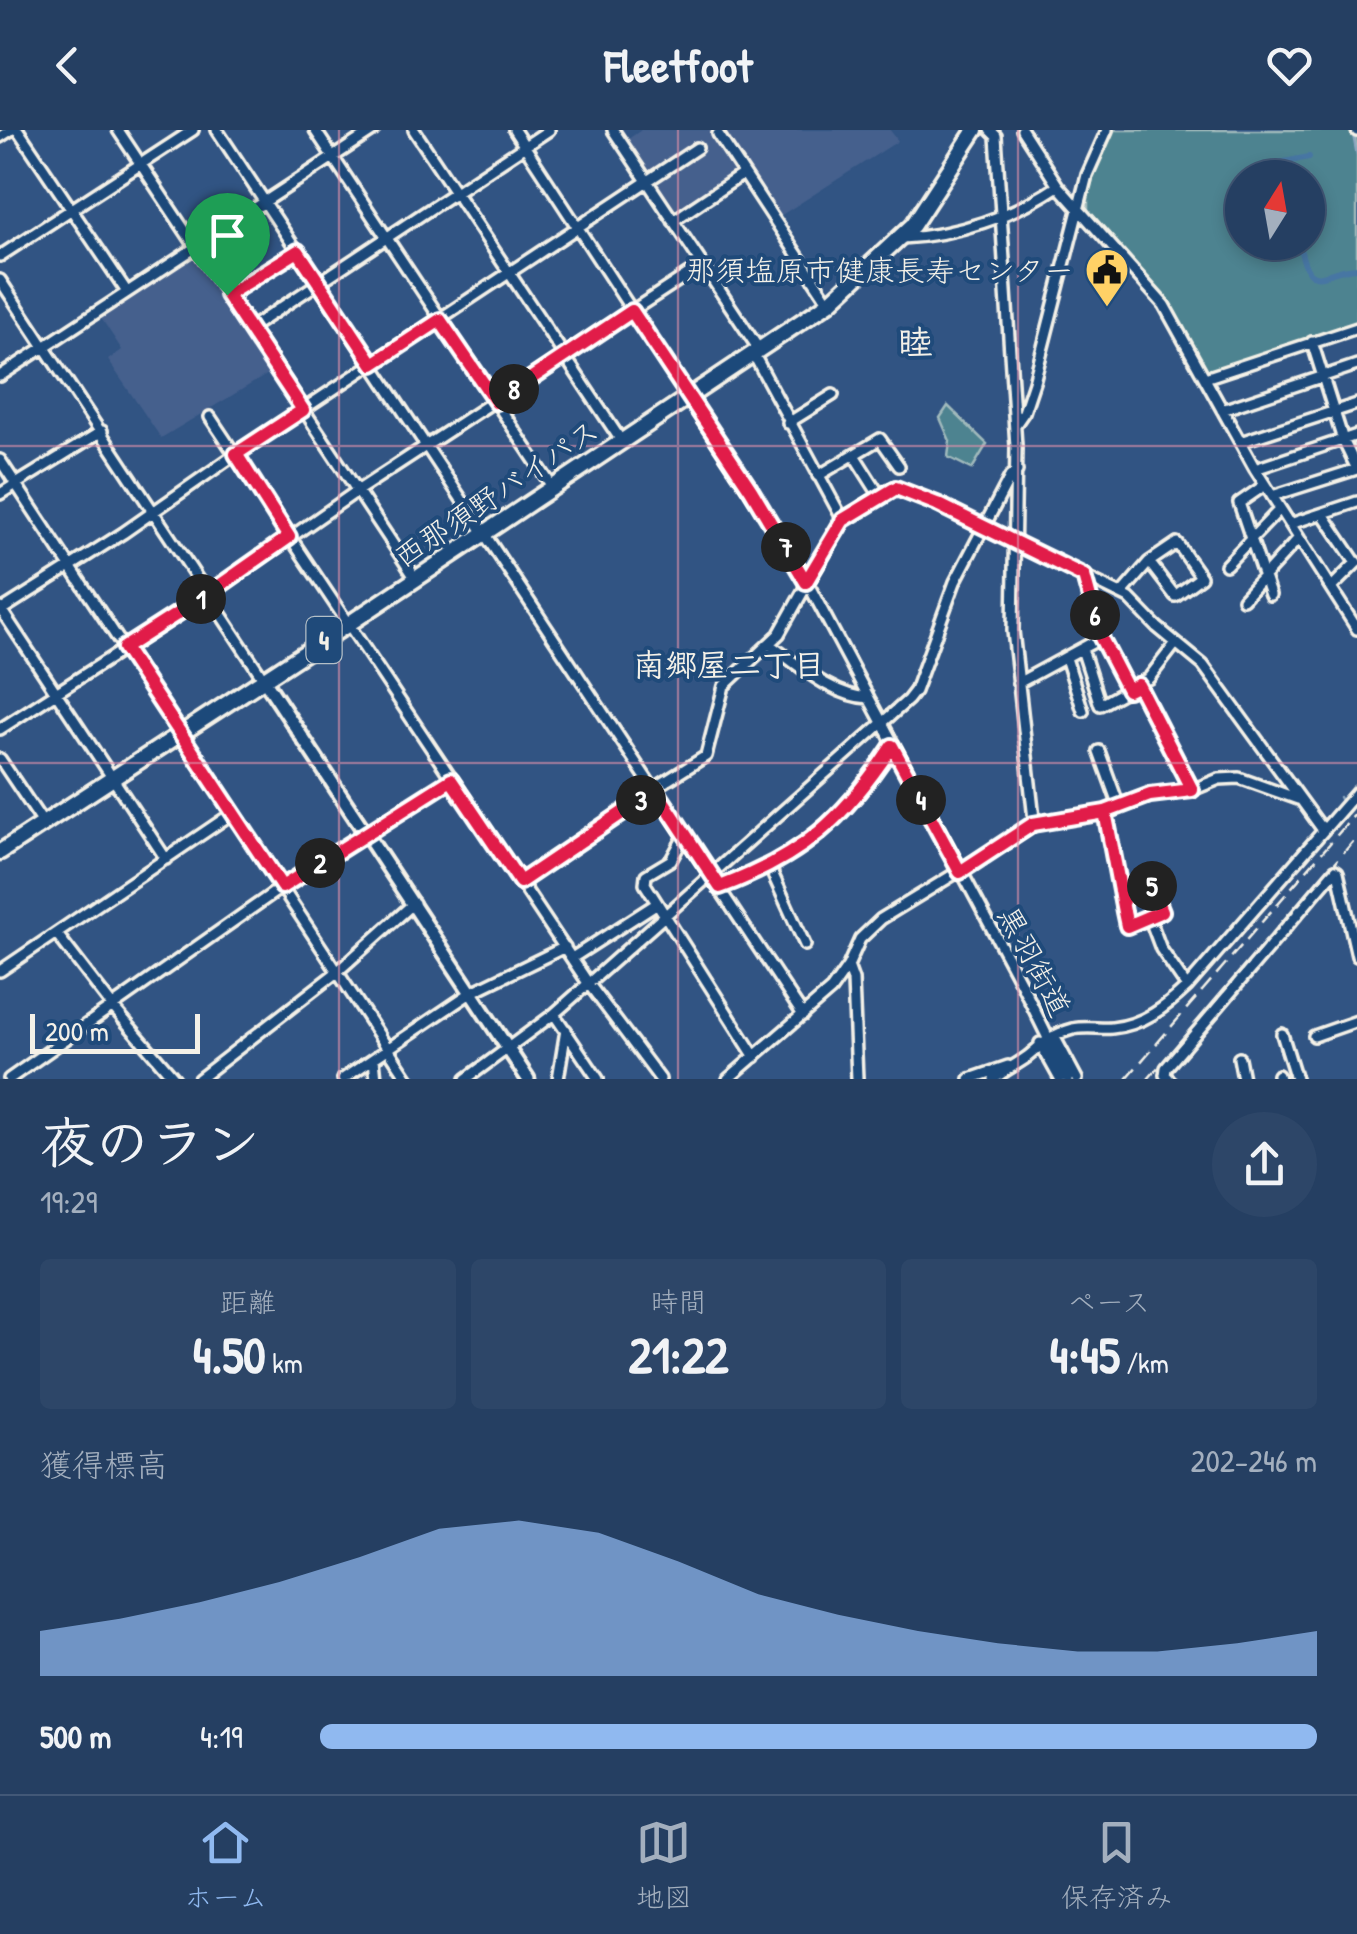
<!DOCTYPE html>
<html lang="ja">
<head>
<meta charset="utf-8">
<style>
	:root { --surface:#253f62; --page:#2d4668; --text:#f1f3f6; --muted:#a3afbe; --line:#425877; --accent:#90b9f0 }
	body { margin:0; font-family:"Patrick Hand","Klee One",sans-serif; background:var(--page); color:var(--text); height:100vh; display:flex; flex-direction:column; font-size:38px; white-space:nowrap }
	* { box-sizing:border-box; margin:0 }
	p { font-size:32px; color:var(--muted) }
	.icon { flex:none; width:55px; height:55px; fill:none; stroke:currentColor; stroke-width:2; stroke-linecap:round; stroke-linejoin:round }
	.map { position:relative; height:949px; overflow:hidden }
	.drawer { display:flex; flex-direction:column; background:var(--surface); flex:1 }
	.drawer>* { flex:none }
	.needle { width:65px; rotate:11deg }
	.tools { position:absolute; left:1225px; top:30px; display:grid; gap:20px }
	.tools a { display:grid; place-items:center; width:100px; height:100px; border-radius:50%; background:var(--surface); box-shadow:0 5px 15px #0003,0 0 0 2px var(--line); font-size:50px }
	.scale { position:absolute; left:30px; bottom:25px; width:170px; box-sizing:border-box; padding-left:10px; border:5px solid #f4f1e8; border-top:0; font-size:28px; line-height:35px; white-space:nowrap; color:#f4f1e8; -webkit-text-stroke:8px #1f4a7a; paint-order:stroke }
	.pin { position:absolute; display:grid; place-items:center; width:85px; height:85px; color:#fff; margin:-102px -42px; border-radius:50% 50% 50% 0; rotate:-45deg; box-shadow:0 0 10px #0007 }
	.pin .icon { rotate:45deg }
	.km { position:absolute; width:50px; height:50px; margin:-25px; border-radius:50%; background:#222; color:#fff; font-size:28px; line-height:50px; text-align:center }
	.round { display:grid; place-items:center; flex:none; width:105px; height:105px; border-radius:52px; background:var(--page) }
	.head { display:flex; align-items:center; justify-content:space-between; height:170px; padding:0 40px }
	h1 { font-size:55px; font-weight:700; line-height:75px }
	.stats { display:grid; grid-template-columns:repeat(3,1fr); gap:15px; height:170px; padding:10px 40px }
	.stats div { display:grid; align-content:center; border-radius:10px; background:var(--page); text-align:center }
	.stats b { font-size:50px; font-weight:700 }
	.stats small { font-size:28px; font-weight:400 }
	.stats p { font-size:28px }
	.chart { height:280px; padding:20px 40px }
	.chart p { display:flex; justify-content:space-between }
	.chart svg { width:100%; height:180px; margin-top:10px; fill:var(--accent); opacity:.7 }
	ul { padding:0 40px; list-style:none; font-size:32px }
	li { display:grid; grid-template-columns:160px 120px 1fr; align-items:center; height:75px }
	li i { height:25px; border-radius:12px; background:var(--accent) }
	header { display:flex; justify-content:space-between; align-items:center; height:130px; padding:0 40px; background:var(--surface); font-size:45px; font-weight:700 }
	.tab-bar { display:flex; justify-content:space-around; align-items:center; height:140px; border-top:2px solid var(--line); background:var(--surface); font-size:28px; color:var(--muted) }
	.tab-bar a { display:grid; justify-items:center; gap:5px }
	.tab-bar .current { color:var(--accent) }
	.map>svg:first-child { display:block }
</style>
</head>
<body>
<header><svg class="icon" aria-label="back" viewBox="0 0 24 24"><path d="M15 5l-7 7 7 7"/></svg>Fleetfoot<svg class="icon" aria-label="heart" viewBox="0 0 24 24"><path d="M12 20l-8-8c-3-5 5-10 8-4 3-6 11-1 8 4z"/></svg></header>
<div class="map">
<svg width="1357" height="949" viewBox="0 0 1357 949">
	<rect width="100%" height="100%" fill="#315483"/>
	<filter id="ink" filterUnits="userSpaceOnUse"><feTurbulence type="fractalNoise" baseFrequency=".01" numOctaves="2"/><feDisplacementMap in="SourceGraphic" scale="20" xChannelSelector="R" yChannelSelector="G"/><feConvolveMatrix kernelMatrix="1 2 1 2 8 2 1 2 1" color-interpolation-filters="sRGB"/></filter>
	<g filter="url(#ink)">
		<path fill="#45608d" d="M641,0H890L898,11L772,91L740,43L673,87L624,12Z
			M194,121L273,241L161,308L108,230L122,220L99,185Z"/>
		<path fill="#4e8390" stroke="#a1babc" stroke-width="2.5" fill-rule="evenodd" d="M1114,0H1354L1357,15V194L1206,243L1164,166L1088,85V57ZM1242,48H1308V112H1242Z
			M948,276L987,314L972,339L948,327L950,311L940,288Z"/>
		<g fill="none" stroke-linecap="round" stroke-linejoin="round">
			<path stroke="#8ca7bf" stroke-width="2.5" d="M1352,0L1357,25
				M1339,667L1340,669"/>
			<path stroke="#4776a3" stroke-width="6" d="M1265,48L1279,33L1309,27
				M1299,112C1309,168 1322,139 1357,138"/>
			<defs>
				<path id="minor" d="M18,0L127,162
					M118,0L416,449
					M217,0L803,885
					M315,0L553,358
					M414,0L622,312
					M514,0L798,435L1022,855L1068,949
					M613,0L760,221
					M1022,0L1058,56L1164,175L1255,339L1357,499
					M1357,0V1
					M718,4L829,173
					M0,7L11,0
					M673,91L743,44
					M902,108C955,106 1013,86 1058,56
					M0,126L193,0
					M0,150L263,548
					M227,165L298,121
					M249,199L549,0
					M1312,212L1343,310L1357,339
					M754,225L843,390
					M0,246L374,0
					M1205,248L1357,198
					M1222,280L1357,235
					M210,287L588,853L660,949
					M788,293L833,265
					M1015,295L1024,282L1034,252L1087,45L1107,0
					M1240,312L1357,274
					M854,325L880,366
					M0,330L408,949
					M1255,339L1357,305
					M818,346L880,309L899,336
					M1265,355L1239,373L1270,465
					M0,364L102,301
					M1272,366L1357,339
					M1323,384L1356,433
					M1290,394L1357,372
					M1226,435L1280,379
					M1085,446L1101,508L1128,560
					M1332,457L1357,432
					M1122,463L1149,432L1177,413L1201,447L1175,466L1149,432
					M1243,469L1299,408
					M0,478L166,729
					M0,481L123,403L236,324L697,18
					M770,515C799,535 833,567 869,568
					M1082,519L1100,575L1149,548L1176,513
					M1066,528L1083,581
					M1018,553L1101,508
					M1138,555L1192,660
					M0,599L208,465L357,361L702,135
					M1099,621L1119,676
					M0,629L43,693
					M655,658L706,626L724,556L779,504L843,390L890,359L896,358L937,374L1129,468L1157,497L1203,535L1323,700
					M1105,682L1127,795L1149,787L1161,819L1187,857
					M1033,693L1105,682L1150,665L1192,660L1219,649L1239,648L1298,669
					M686,703L671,730L646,745L645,754L755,927
					M769,736L805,815
					M520,752L656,660
					M720,757C801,726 846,688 892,616
					M1122,769L1152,756L1162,781
					M56,803L113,877L175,949
					M572,828L656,774
					M848,836L853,850L857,949
					M0,841L233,683
					M554,884L598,949
					M1282,904L1296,949
					M1054,906L1077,949
					M1314,906L1357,891
					M1040,913L1060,949
					M1239,928L1243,949
					M374,929L376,949
					M1278,945L1279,949
					M9,949L282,757L451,650
					M199,949L337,842L414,773
					M343,949L472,862L565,817
					M466,949L554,884L908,570L915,561L955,452L1010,347L1017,341
					M558,949L566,900
					M728,949L831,860L848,836L860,809L881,789L1028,699L1034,689L1013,501L1016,316L996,6L990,0
					M970,949L1008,936
					M994,949C1005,940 1016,935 1027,927C1043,914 1050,905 1073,899C1086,896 1100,899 1112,898C1143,895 1166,877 1187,857L1357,662
					M1169,949L1165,945L1166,938L1335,740L1338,742L1357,826"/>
				<path id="major" d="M263,548L528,949"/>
				<path id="highway" d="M0,722L347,495L829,173L913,95L975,0"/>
			</defs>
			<use href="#minor" stroke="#f4f1e8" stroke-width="16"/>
			<use href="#major" stroke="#f4f1e8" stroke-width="19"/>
			<use href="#highway" stroke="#f4f1e8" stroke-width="21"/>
			<use href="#minor" stroke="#1f4a7a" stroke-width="9"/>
			<use href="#major" stroke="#1f4a7a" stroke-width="11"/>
			<use href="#highway" stroke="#1f4a7a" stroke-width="14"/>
			<path stroke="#f4f1e8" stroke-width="2.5" stroke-dasharray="15 8" stroke-linecap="butt" d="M1126,949L1357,682
				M1148,949L1357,707"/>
		</g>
	</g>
	<g fill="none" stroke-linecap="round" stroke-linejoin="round" filter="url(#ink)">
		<defs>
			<path id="route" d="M227,165L303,280L236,324L289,407L208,464L124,518L282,757L451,650L520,752L656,660L720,757C803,726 844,689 892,616L960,742L1033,694L1105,682L1124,782L1127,796L1162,781L1152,756L1122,769L1105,682L1150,665L1192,660L1138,555L1128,560L1101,508L1084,446L937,374L896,358L843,390L806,452L751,360L632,181L496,272L440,190L373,234L298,121L227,165"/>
		</defs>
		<use href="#route" stroke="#fff" stroke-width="20"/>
		<use href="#route" stroke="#e11d48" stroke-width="12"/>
	</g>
	<path fill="none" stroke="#de8fa9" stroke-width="2.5" stroke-opacity="0.55" d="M339,0V949M678,0V949M1018,0V949M0,316H1357M0,633H1357"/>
	<defs>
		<symbol id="civic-pin" viewBox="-11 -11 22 30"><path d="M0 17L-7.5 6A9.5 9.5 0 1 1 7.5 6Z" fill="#ffd166" stroke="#1f4a7a"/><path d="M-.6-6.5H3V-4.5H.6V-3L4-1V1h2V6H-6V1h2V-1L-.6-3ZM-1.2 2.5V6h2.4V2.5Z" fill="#111"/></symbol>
	</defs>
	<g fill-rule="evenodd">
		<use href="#civic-pin" x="1082" y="115" width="50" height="68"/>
	</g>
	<g text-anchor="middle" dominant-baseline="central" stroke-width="8" stroke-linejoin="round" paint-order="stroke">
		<rect fill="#1f4a7a" stroke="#b4bfc7" stroke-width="2.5" x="306.5" y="487" width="35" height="46" rx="8"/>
		<g font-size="28" font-weight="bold" fill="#f4f1e8">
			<text x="324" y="510">4</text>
		</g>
		<g font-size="30" fill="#f4f1e8" stroke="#1f4a7a" text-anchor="end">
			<text x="1074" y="140">那須塩原市健康長寿センター</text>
		</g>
		<g font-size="30" fill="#f4f1e8" stroke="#1f4a7a">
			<text transform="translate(496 363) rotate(-34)">西那須野バイパス</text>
			<text transform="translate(1035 831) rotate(62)">黒羽街道</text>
		</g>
		<g font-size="32" font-weight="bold" fill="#f4f1e8" stroke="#1f4a7a">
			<text x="729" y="534">南郷屋二丁目</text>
		</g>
		<g font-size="35" font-weight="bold" fill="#f4f1e8" stroke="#1f4a7a">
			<text x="915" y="211">睦</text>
		</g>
	</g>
</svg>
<div class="tools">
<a><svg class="needle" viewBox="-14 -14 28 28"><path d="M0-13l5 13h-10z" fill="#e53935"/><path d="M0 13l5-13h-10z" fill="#a3afbe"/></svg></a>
</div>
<div class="scale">200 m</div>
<div class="pin" style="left:227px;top:165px;background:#1e9e55"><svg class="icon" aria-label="arrive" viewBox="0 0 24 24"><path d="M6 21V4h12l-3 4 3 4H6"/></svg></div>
<b class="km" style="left:201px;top:469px">1</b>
<b class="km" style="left:320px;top:733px">2</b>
<b class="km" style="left:641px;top:670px">3</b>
<b class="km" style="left:921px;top:670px">4</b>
<b class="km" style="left:1152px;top:756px">5</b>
<b class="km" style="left:1095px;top:485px">6</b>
<b class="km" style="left:786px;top:417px">7</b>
<b class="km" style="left:514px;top:259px">8</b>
</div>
<section class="drawer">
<div class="head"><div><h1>夜のラン</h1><p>19:29</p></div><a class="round"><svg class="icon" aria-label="share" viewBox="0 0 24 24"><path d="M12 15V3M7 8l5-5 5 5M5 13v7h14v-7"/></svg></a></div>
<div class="stats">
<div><p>距離</p><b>4.50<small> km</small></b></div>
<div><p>時間</p><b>21:22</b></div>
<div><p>ペース</p><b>4:45<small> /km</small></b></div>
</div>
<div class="chart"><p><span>獲得標高</span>202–246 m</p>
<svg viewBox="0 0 160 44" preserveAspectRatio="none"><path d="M0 44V33L10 30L20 26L30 21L40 15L50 8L60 6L70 9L80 16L90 24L100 29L110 33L120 36L130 38L140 38L150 36L160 33V44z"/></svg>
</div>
<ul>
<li><b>500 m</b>4:19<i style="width:100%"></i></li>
</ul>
</section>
<nav class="tab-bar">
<a class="current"><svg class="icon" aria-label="home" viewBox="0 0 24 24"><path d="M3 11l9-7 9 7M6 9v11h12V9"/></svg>ホーム</a>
<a><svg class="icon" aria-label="map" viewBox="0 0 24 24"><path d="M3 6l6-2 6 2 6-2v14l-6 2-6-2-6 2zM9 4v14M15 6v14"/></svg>地図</a>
<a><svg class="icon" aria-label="saved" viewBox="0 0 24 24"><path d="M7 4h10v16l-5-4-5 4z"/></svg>保存済み</a>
</nav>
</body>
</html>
